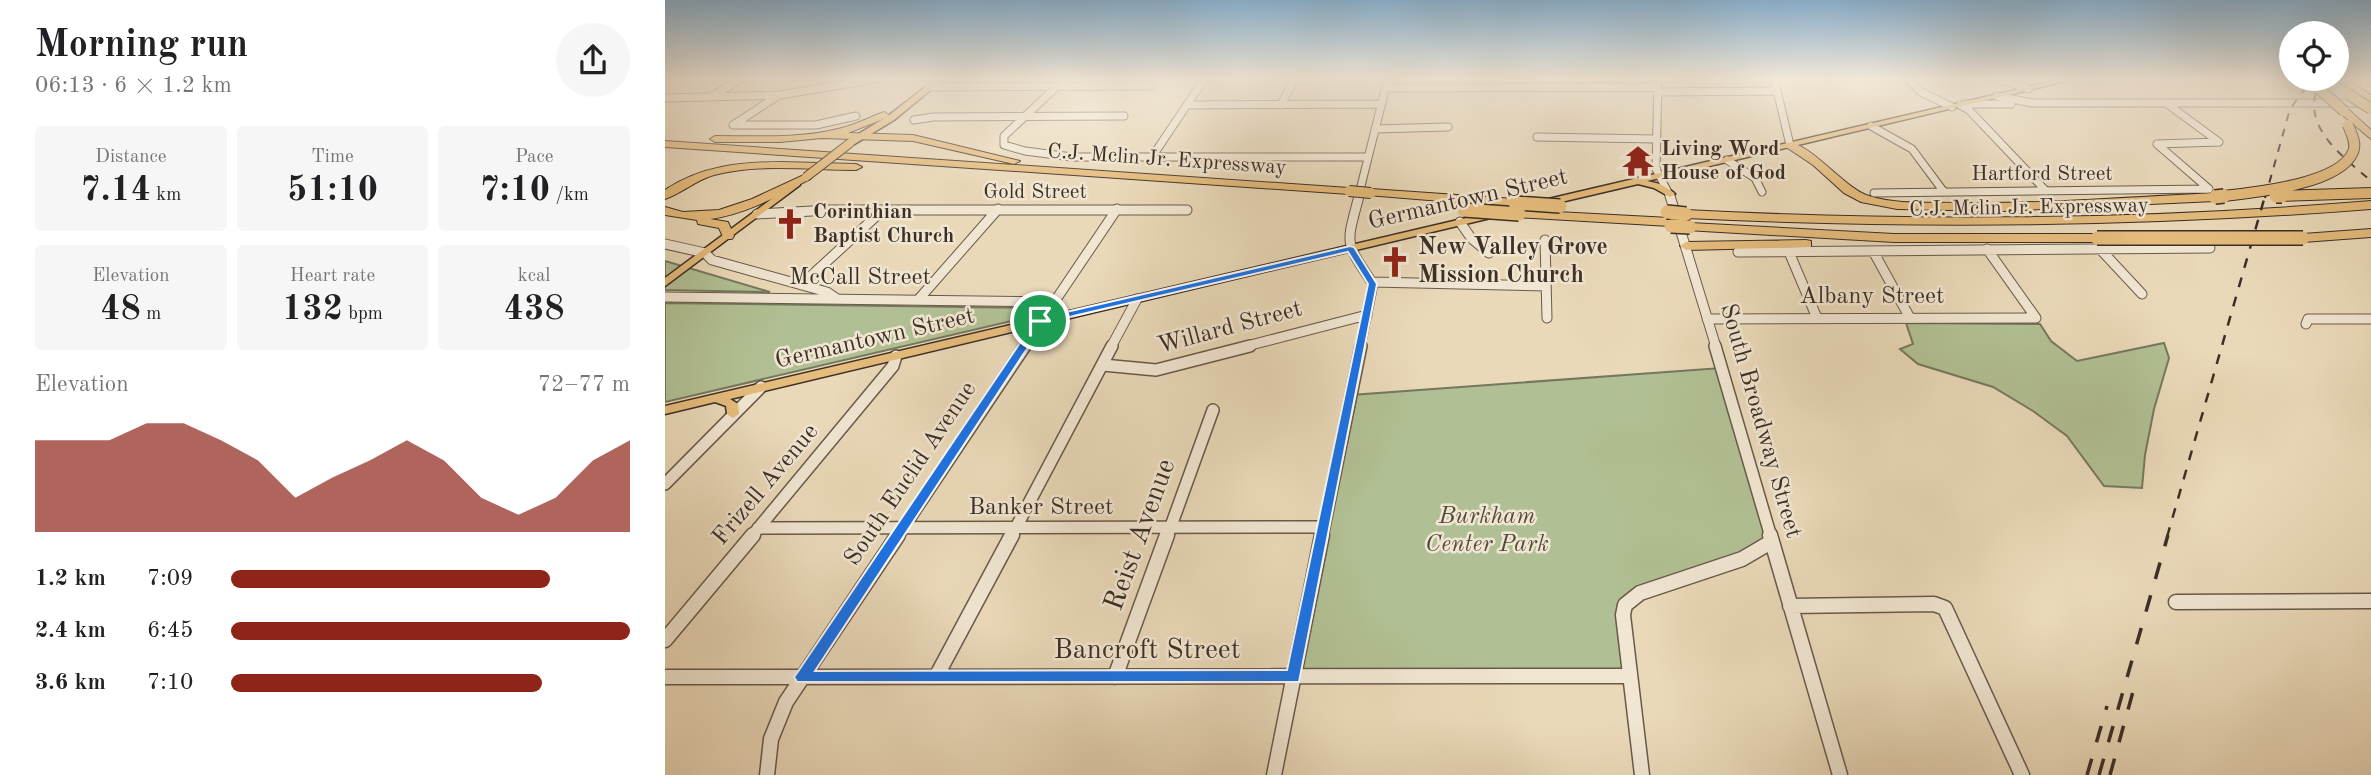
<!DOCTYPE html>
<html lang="en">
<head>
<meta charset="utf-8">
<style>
	:root { --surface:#fff; --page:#f6f6f6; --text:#202124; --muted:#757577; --accent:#8f2418 }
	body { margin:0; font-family:"Old Standard TT",serif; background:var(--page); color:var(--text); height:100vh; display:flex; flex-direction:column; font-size:26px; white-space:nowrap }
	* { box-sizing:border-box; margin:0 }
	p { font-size:23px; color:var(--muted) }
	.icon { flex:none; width:38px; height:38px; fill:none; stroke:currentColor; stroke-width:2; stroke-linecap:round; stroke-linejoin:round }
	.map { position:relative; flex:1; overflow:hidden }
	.sheet { display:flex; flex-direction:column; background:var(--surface); width:665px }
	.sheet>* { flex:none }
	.fabs { position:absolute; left:1614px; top:21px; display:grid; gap:14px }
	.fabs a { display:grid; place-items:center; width:70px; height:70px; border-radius:50%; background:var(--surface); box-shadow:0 7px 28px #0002; font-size:35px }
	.pin { position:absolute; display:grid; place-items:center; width:60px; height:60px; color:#fff; margin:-30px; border:4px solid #fff; border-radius:50%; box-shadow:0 2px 7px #0007 }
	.round { display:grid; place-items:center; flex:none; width:74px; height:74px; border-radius:37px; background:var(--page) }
	.headline { display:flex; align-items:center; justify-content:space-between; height:119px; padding:0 35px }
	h1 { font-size:38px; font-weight:600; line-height:52px }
	.stats { display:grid; grid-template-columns:repeat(3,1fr); gap:10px; height:119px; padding:7px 35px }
	.stats div { display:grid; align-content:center; border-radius:7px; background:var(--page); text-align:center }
	.stats b { font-size:35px; font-weight:600 }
	.stats small { font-size:19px; font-weight:400 }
	.stats p { font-size:19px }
	.chart { height:196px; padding:14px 35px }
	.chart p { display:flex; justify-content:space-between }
	.chart svg { width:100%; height:126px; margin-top:7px; fill:var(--accent); opacity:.7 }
	ul { padding:0 35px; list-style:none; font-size:23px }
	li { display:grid; grid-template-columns:112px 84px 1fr; align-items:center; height:52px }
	li i { height:18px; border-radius:9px; background:var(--accent) }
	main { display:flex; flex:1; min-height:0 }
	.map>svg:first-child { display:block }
</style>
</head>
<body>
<main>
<section class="sheet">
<div class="headline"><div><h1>Morning run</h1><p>06:13 · 6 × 1.2 km</p></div><a class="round"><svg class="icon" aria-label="share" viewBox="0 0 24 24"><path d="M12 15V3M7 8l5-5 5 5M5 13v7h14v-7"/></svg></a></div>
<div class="stats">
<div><p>Distance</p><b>7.14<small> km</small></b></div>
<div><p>Time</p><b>51:10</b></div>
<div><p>Pace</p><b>7:10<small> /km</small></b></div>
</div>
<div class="stats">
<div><p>Elevation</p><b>48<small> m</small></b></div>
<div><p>Heart rate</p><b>132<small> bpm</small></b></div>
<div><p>kcal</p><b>438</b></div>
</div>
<div class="chart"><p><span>Elevation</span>72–77 m</p>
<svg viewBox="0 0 160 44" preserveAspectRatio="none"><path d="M0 44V12L10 12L20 12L30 6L40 6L50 12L60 19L70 32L80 25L90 19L100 12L110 19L120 32L130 38L140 32L150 19L160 12V44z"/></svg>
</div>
<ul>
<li><b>1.2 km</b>7:09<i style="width:80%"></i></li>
<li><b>2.4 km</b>6:45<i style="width:100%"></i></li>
<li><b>3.6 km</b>7:10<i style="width:78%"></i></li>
</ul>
</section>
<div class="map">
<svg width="1706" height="775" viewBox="0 0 1706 775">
	<rect width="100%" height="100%" fill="#ead9b9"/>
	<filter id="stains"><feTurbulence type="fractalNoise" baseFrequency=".00286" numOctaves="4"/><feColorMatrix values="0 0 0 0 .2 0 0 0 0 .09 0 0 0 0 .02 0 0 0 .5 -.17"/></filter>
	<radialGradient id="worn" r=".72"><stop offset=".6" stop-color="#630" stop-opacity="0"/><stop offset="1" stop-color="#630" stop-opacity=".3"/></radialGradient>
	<path fill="#b1c094" stroke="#76785d" stroke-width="2" d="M0,261L105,292L0,290Z
		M0,303L373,308L368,316L0,402Z
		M1241,323L1375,324L1386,341L1412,361L1499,343L1504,358L1489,409L1480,455L1477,488L1439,486L1402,436L1368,411L1328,387L1253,364L1235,349L1248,344Z
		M1056,368L1106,542L960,605L965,676L628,677L686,395Z"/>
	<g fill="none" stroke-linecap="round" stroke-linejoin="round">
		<defs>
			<path id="minor-far3" d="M401,78L339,136V145L360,151L407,157H703
				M993,78L991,169L1006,198
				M1109,78L1125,145
				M1242,78L1256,92L1287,107
				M1331,78L1363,89
				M264,87L486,86
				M720,88L992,87
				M992,92L1112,91
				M47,96L78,78
				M1332,96L1367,103H1700
				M111,97L68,125H151L191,116
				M0,98L115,95L216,78
				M1501,103L1554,142
				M1300,104H1346
				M523,105L716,104
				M616,105L630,78
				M1295,105L1304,110L1381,191
				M249,120L268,117L459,116
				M1206,126L1247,149L1279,192
				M710,129L783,127
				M872,137L991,139
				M1492,144L1544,189
				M1492,144L1554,142
				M487,157L540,78
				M1062,160L1090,178L1097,192
				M1209,193L1544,189
				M693,198L723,78"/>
			<path id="minor-far2" d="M694,196C681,246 679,240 708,284L695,347
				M1005,196L1051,347
				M92,214L165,210H522
				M795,222L806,238L824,253
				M880,240L882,318
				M0,244L40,253L47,260L162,292L172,299
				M1435,249L1477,294
				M1208,251L1245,318
				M1073,252L1545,248
				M1124,252L1152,318
				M707,282L881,286
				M136,285L218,210
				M0,297L389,302
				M253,300L333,209
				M1042,319L1371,318L1322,249
				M1641,324L1643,319H1706
				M359,347L452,209
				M446,347L472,299
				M578,347L702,315"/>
			<path id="minor-far1" d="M1050,346L1106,537
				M438,365L491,370L585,346
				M0,484L96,387
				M93,528L659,527
				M86,537L228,366L231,356
				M232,537L360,346
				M346,537L447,346
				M502,537L548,410
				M657,537L696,346"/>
			<path id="minor" d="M1105,535L1175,775
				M1511,602L1706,601
				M1125,606L1269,604L1280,608L1357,775
				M0,640L88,535
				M0,677L965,676
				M271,677L347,535
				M450,677L502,535
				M102,775L106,739L121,702L233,535
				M609,775L657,535
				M977,775L958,615L960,605L975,593L1077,559L1106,542"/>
			<path id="major" d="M272,78H280L229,120L188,145H182V141L223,116Z
				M1401,78H1414L982,181L995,184L1008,192L1010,194L1005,197L989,188L973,184L879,206L874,203L879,200Z
				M132,180L135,181V185L0,286V278Z
				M831,211L834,212V216L65,399L73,404L74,414L68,418L62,414L61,406L50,402L0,414V406Z"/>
			<path id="highway" d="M1680,78L1706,95V102L1669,79Z
				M1675,109H1683L1706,130V139L1675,113Z
				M219,112L224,115L223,117L183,133L248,135L355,161L349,164L248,141L157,138L115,142H50L45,139L50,136C92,136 136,139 177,128C192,124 205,117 219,112Z
				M0,141L684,188L690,191L684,194L0,147Z
				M1121,143C1144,140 1179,189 1204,196C1233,205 1265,202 1295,203C1380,204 1465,197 1550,193L1556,197L1550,201L1337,211L1232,209L1196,202L1179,193L1148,165L1121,147Z
				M117,162L191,164L197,167L191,170C144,170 95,163 49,175C31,180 17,193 0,199V190C36,166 75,162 117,162Z
				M141,174L147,177L145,179C113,196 81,214 45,219L63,222L69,236L67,239H59L54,228L33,224L32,220L0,215V207L18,212L54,210L87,199Z
				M706,189L850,199L856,203L850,207L702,195L700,193Z
				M1706,201V209C1477,227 1250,229 1021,218L1015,214L1021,210C1250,222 1477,220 1706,201Z
				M854,210L1005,218L1011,222L1005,226L850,217L848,214Z
				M1025,223L1229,234H1432L1438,238L1432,242H1229L1021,230V224Z
				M1706,229V237L1638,242L1632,238L1638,234Z
				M1141,240L1146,241V247L1021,250L1015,246L1021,242Z"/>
		</defs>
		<use href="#minor-far3" stroke="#685a4b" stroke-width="9"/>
		<use href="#minor-far2" stroke="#685a4b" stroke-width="11"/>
		<use href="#minor-far1" stroke="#685a4b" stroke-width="14"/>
		<use href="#minor" stroke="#685a4b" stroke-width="17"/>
		<use href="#major" stroke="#3c2f26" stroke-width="3"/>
		<use href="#highway" stroke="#3c2f26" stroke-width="2"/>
		<use href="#minor-far3" stroke="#f1e6d2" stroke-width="7"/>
		<use href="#minor-far2" stroke="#f1e6d2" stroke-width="9"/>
		<use href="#minor-far1" stroke="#f1e6d2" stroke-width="11"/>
		<use href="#minor" stroke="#f1e6d2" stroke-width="14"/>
		<use href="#major" fill="#e5bc7c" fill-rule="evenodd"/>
		<use href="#highway" fill="#e5bc7c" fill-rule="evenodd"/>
		<path stroke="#3c2f26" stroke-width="2" stroke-dasharray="8 8" stroke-linecap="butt" d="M1657,79C1631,123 1675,154 1706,181
			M1600,198L1625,109L1647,79"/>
		<path stroke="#3c2f26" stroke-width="2.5" stroke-dasharray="10 10" stroke-linecap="butt" d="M1502,537L1600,196"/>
		<path stroke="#3c2f26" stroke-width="3.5" stroke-dasharray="17 17" stroke-linecap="butt" d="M1422,775L1442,706
			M1434,775L1503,535
			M1445,775L1469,688"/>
		<defs>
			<path id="major-bridge" d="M141,177L185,143"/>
			<path id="highway-bridge-far1" d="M1643,79L1679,111
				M1684,95L1706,109
				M684,191L706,193
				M1611,196L1706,193
				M1550,197C1582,193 1674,186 1688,152C1692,143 1686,133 1683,125"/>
			<path id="highway-bridge" d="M1611,196H1617
				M1550,197L1559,196
				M850,203L895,206
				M799,210L854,214
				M1002,212L1021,214
				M1006,226L1025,227
				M1432,238H1638"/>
		</defs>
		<use href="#major-bridge" stroke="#3c2f26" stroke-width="10" stroke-linecap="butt"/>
		<use href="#highway-bridge-far1" stroke="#3c2f26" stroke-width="12" stroke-linecap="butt"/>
		<use href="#highway-bridge" stroke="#3c2f26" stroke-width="16" stroke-linecap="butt"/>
		<use href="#major-bridge" stroke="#e5bc7c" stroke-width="8"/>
		<use href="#highway-bridge-far1" stroke="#e5bc7c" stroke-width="10"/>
		<use href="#highway-bridge" stroke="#e5bc7c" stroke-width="13"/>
	</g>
	<linearGradient id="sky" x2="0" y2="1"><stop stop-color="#8ab5d6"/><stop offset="0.42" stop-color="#f6eee0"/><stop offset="1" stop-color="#f6eee0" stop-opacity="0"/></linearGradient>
	<rect width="1706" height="187" fill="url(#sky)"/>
	<path fill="#1a73e8" stroke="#fff" stroke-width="2" fill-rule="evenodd" d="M685,246L689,247L712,284L634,682H132L129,677L132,673L371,319ZM683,252L703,284L622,670L150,671L379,323Z"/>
	<defs>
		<symbol id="temple-bare" viewBox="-9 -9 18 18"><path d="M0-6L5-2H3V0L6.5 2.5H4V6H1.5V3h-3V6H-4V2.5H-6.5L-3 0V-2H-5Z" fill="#8f2418" stroke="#f1e6d2" stroke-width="2.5" paint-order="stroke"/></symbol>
		<symbol id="church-bare" viewBox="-9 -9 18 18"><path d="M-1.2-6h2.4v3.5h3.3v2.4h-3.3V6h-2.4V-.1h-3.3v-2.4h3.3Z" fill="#8f2418" stroke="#f1e6d2" stroke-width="2.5" paint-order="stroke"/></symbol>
	</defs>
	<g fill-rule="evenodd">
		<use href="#temple-bare" x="951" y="139" width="44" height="44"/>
		<use href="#church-bare" x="103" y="202" width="44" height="44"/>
		<use href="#church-bare" x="708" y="240" width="44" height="44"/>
	</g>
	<g text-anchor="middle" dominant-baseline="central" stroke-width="5" stroke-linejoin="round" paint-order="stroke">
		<g font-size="21" font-weight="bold" fill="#3c2f26" stroke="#f1e6d2" text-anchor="start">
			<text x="996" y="149">Living Word<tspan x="996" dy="24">House of God</tspan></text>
			<text x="148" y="212">Corinthian<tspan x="148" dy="24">Baptist Church</tspan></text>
		</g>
		<g font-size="21" fill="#3c2f26" stroke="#f1e6d2">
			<text transform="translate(502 160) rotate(4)">C.J. Mclin Jr. Expressway</text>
			<text x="1377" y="174">Hartford Street</text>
			<text x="370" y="192">Gold Street</text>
			<text transform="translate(1364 208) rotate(-1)">C.J. Mclin Jr. Expressway</text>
		</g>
		<g font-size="24" fill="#3c2f26" stroke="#f1e6d2">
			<text transform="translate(803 200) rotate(-13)">Germantown Street</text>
			<text x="195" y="278">McCall Street</text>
			<text x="1207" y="297">Albany Street</text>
			<text transform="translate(565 328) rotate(-15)">Willard Street</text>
			<text transform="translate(210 339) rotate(-13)">Germantown Street</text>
			<text transform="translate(1095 421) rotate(74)">South Broadway Street</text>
			<text transform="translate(246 474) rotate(-56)">South Euclid Avenue</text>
			<text transform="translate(101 485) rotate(-50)">Frizell Avenue</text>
			<text x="376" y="508">Banker Street</text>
		</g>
		<g font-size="24" font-weight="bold" fill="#3c2f26" stroke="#f1e6d2" text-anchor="start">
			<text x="753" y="248">New Valley Grove<tspan x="753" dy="28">Mission Church</tspan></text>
		</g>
		<g font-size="24" font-style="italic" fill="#534c3c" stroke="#f1e6d2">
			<text x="822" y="517">Burkham<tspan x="822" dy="28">Center Park</tspan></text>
		</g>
		<g font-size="28" fill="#3c2f26" stroke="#f1e6d2">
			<text transform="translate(476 535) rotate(-70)">Reist Avenue</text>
			<text x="482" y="651">Bancroft Street</text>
		</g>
	</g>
	<rect width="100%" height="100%" filter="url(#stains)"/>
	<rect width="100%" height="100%" fill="url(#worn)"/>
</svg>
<div class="fabs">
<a><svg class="icon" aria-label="locate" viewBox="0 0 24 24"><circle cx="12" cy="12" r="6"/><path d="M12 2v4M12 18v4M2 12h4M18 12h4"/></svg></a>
</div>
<div class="pin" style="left:375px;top:321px;background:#1e9e55"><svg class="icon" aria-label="arrive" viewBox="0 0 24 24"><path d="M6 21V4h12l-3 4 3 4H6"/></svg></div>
</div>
</main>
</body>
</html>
